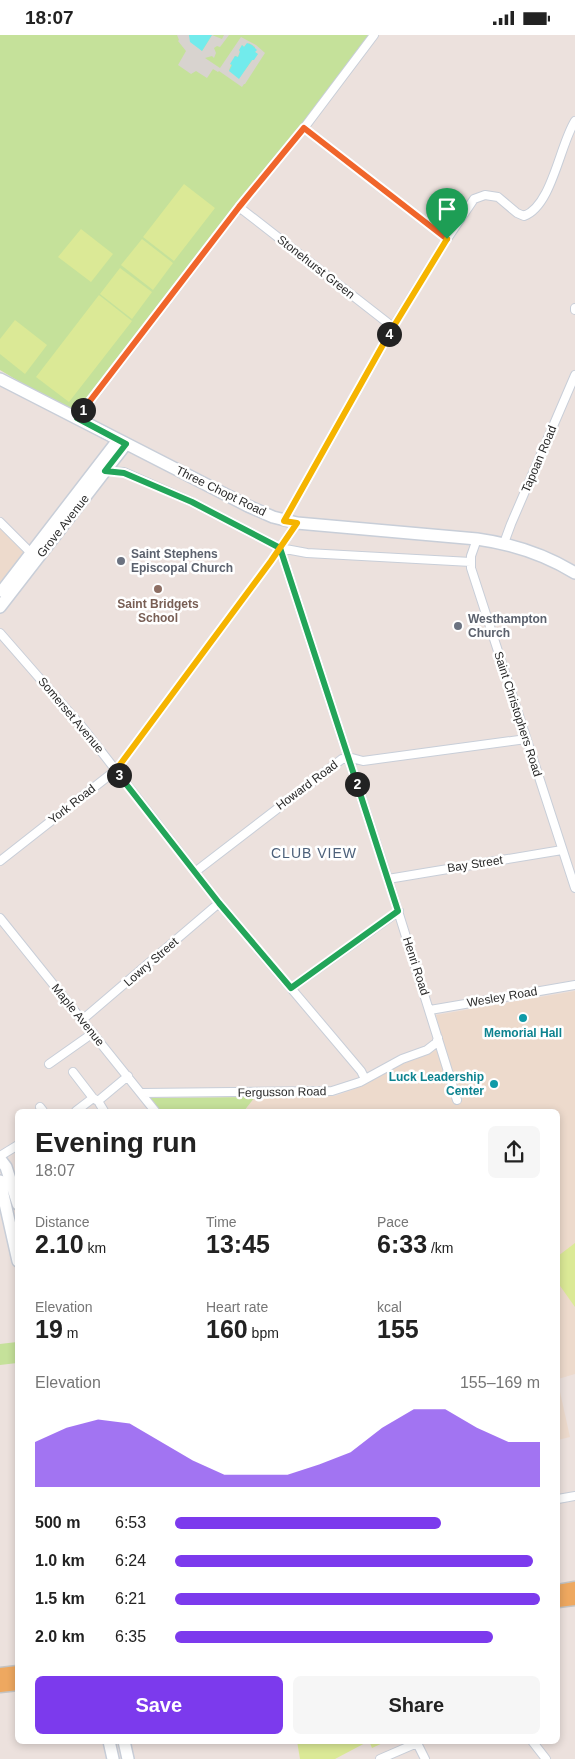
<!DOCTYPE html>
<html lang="en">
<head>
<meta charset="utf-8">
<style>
	:root { --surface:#fff; --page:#f6f6f6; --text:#222; --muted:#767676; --accent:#7c3aed }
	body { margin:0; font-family:Arial,sans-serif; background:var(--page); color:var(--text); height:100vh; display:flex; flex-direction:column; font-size:19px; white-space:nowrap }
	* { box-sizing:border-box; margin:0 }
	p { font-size:16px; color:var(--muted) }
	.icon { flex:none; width:28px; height:28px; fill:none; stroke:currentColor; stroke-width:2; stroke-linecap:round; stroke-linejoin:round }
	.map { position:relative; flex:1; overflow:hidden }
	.side { position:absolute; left:15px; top:1074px; width:545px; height:635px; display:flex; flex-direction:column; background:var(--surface); border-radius:8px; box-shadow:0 2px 8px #0003 }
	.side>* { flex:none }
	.pin { position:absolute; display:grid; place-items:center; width:42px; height:42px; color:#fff; margin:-51px -21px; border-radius:50% 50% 50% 0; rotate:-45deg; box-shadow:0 0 5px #0007 }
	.pin .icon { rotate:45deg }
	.km { position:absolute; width:25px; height:25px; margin:-12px; border-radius:50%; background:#222; color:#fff; font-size:14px; line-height:25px; text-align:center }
	.round { display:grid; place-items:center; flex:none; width:52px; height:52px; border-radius:8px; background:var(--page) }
	.head { display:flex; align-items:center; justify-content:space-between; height:85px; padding:0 20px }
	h1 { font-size:28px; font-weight:700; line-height:38px }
	.figures { display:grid; grid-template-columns:repeat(3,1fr); gap:8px; height:85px; padding:5px 20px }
	.figures div { display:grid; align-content:center }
	.figures b { font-size:25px; font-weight:700 }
	.figures small { font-size:14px; font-weight:400 }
	.figures p { font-size:14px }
	.chart { height:140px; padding:10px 20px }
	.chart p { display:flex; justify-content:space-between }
	.chart svg { width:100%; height:90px; margin-top:5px; fill:var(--accent); opacity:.7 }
	.action { display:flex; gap:10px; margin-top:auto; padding:10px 20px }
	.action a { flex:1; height:58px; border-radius:8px; background:var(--accent); color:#fff; font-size:20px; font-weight:700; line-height:58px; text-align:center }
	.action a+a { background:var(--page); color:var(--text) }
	ul { padding:0 20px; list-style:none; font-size:16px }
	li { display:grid; grid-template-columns:80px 60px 1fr; align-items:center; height:38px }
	li i { height:12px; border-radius:6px; background:var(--accent) }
	.status { display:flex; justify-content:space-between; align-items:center; height:35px; padding:0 25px; background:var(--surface); direction:ltr }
	.status svg { height:14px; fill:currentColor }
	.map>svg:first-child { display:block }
</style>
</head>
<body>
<div class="status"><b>18:07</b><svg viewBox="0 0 49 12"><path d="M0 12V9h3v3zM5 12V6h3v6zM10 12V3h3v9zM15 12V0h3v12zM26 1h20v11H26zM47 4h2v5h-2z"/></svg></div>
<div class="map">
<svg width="575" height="1724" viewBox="0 0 575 1724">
	<rect width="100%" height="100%" fill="#ece1dd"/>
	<path fill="#eddacc" d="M0,489L25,517L0,548Z
		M575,956V1339L558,1344V1076H244L255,1062L335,1061L352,1055L410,1025L436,1015L443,1007L436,980Z
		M558,1348L570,1402L558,1405Z"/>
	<path fill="#c5e19a" d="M0,0H370L301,90L236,170L75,380L0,335Z
		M255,1062L244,1076H161L150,1063Z
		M17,1307V1328L0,1330V1309Z"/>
	<path fill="#dbe996" d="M184,149L215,173L174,226L143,202Z
		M81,194L113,219L91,247L58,222Z
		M142,204L173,228L153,255L121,230Z
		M120,233L152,257L132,284L100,259Z
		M99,260L132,286L69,367L36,342Z
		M15,285L47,310L25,339L0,319V304Z
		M575,1208V1272L558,1248V1221Z
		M297,1706H387L372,1713L369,1706L335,1724H300Z"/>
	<path fill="#d8d3cf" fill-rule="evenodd" d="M177,0H189V1L202,16L212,0L222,4L224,0H229L220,12L217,11L214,13L216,18L214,23L212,21L205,23L220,33L241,2L256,10L265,18L245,49H244L242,52L219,36L218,37L213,34L207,43L196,36L191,39L178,30L186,16L178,6L179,5ZM249,8L255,12V17L257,19L239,43L229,35L235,21L238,22L242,10L244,12Z"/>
	<path fill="#72ebec" d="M189,0H212L202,16L190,7Z
		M247,8L252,10L257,15L255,17L258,19L254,25H252L239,44L229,36L232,30L230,29L235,21L238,22L240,17L239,15L242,10L244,12Z"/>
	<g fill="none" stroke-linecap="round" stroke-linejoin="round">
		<defs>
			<path id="street" d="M304,93L447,204
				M239,172L393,292
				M575,273V275
				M77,383L239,172L304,93L374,0
				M105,436L124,437L192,467L280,513L307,518L471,527
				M284,486L393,292L447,204L474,164L485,160L498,162L517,178L524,181C552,171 560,109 575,86
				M0,487L34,521
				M477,504L471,521V533L575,853
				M504,508L511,489L575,340
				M280,513L388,844L457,1065
				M0,598L83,693L219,868L361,1036L365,1044
				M0,826L116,735L271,526L297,488
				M195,837L342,724L352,723L363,726L526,704
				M388,844L562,815
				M0,883L155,1076
				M291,953L399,876
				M430,975L575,950
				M82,985L219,868
				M49,1029L93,998
				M73,1037L93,1063L98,1066L128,1041
				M142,1058L332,1056L360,1047L402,1024L427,1015L436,1008L438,1003
				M98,1066L104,1076
				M40,1072L43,1076
				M76,1076L93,1063
				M0,1121L18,1110
				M558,1464L575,1461
				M416,1706L425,1724
				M532,1706L546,1724
				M380,1724L417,1708"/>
			<path id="secondary" d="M0,344L248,471L273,482L297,488L477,504C513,509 544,519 575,538
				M2,556L118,405
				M0,572L126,409
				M0,1124L6,1132L18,1169
				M0,1146L18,1226
				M109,1706L113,1724
				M124,1706L128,1724"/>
			<path id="primary" d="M558,1556L575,1553
				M558,1566L575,1564
				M0,1639L18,1637
				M0,1651L18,1649"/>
		</defs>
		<use href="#street" stroke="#c8ced8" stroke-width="10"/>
		<use href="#secondary" stroke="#c8ced8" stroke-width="14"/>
		<use href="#primary" stroke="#c3c3c3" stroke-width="15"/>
		<use href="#street" stroke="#fff" stroke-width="8"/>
		<use href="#secondary" stroke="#fff" stroke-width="11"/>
		<use href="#primary" stroke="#eea860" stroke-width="12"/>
	</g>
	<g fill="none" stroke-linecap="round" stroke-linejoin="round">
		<defs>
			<path id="split-1" d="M83,375L239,172L304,93L447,204"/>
			<path id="split-2" d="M83,375L77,383L126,409L105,436L124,438L192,467L280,513L357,749"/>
			<path id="split-3" d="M119,740L219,868L291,953L398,876L357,749"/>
			<path id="split-4" d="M119,740L116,735L271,526L297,488L284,486L389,299"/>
			<path id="split-5" d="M389,299L447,204"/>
		</defs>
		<use href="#split-1" stroke="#fff" stroke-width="10"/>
		<use href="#split-2" stroke="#fff" stroke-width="10"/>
		<use href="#split-3" stroke="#fff" stroke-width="10"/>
		<use href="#split-4" stroke="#fff" stroke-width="10"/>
		<use href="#split-5" stroke="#fff" stroke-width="10"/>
		<use href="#split-1" stroke="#f0652b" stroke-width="6"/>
		<use href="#split-2" stroke="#22a559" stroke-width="6"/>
		<use href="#split-3" stroke="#22a559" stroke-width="6"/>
		<use href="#split-4" stroke="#f5b400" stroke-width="6"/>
		<use href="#split-5" stroke="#f5b400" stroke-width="6"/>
	</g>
	<g fill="#6b7280" stroke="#fff" stroke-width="2">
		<circle cx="121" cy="526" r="5"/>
		<circle cx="458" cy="591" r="5"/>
	</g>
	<circle fill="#8d6e63" stroke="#fff" stroke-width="2" cx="158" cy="554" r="5"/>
	<g fill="#0f9aa8" stroke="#fff" stroke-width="2">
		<circle cx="523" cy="983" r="5"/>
		<circle cx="494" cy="1049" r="5"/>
	</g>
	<g text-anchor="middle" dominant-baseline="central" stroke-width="5" stroke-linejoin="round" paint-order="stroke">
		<g font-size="12" fill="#2a2a2a" stroke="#fff">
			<text transform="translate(316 232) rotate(38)">Stonehurst Green</text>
			<text transform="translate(539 424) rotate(-67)">Tapoan Road</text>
			<text transform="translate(221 456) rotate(26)">Three Chopt Road</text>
			<text transform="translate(63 491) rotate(-52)">Grove Avenue</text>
			<text transform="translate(518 679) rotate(72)">Saint Christophers Road</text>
			<text transform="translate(71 680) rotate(50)">Somerset Avenue</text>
			<text transform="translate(307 750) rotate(-37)">Howard Road</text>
			<text transform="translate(72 769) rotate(-38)">York Road</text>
			<text transform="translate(475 829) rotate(-9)">Bay Street</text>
			<text transform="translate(151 927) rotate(-41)">Lowry Street</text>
			<text transform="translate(416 931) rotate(72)">Henri Road</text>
			<text transform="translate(502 962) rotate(-10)">Wesley Road</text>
			<text transform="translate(78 980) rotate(51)">Maple Avenue</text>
			<text transform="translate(282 1057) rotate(-1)">Fergusson Road</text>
		</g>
		<g font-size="12" font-weight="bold" fill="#5b616d" stroke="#fff" text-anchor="start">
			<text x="131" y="519">Saint Stephens<tspan x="131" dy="14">Episcopal Church</tspan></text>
			<text x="468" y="584">Westhampton<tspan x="468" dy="14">Church</tspan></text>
		</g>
		<g font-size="12" font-weight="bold" fill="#785e54" stroke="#fff">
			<text x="158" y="569">Saint Bridgets<tspan x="158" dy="14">School</tspan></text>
		</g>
		<g font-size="12" font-weight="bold" fill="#0d838f" stroke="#fff">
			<text x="523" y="998">Memorial Hall</text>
			<text x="484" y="1042" text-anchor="end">Luck Leadership<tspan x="484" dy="14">Center</tspan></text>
		</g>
		<g font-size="14" letter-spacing="1" fill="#4c607a" stroke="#fff">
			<text x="314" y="818">CLUB VIEW</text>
		</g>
	</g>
</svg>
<div class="pin" style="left:447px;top:204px;background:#1e9e55"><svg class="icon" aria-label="arrive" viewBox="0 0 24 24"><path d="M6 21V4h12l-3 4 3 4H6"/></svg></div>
<b class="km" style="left:83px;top:375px">1</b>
<b class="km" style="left:357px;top:749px">2</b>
<b class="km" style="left:119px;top:740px">3</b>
<b class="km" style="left:389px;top:299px">4</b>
<section class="side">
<div class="head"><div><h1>Evening run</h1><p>18:07</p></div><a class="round"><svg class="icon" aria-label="share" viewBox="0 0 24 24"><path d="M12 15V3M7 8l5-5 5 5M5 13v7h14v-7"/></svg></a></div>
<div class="figures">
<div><p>Distance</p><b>2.10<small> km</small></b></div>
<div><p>Time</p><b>13:45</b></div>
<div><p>Pace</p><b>6:33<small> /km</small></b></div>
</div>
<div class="figures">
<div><p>Elevation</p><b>19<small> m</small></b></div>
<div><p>Heart rate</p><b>160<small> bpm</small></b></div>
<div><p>kcal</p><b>155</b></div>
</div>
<div class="chart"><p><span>Elevation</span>155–169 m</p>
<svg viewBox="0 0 160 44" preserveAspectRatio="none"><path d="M0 44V22L10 15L20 11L30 13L40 22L50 31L60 38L70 38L80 38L90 33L100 27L110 15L120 6L130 6L140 15L150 22L160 22V44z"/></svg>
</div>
<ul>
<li><b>500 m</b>6:53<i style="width:73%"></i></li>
<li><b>1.0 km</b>6:24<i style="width:98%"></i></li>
<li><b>1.5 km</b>6:21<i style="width:100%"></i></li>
<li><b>2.0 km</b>6:35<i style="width:87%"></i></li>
</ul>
<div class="action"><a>Save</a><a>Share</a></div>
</section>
</div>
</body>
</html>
